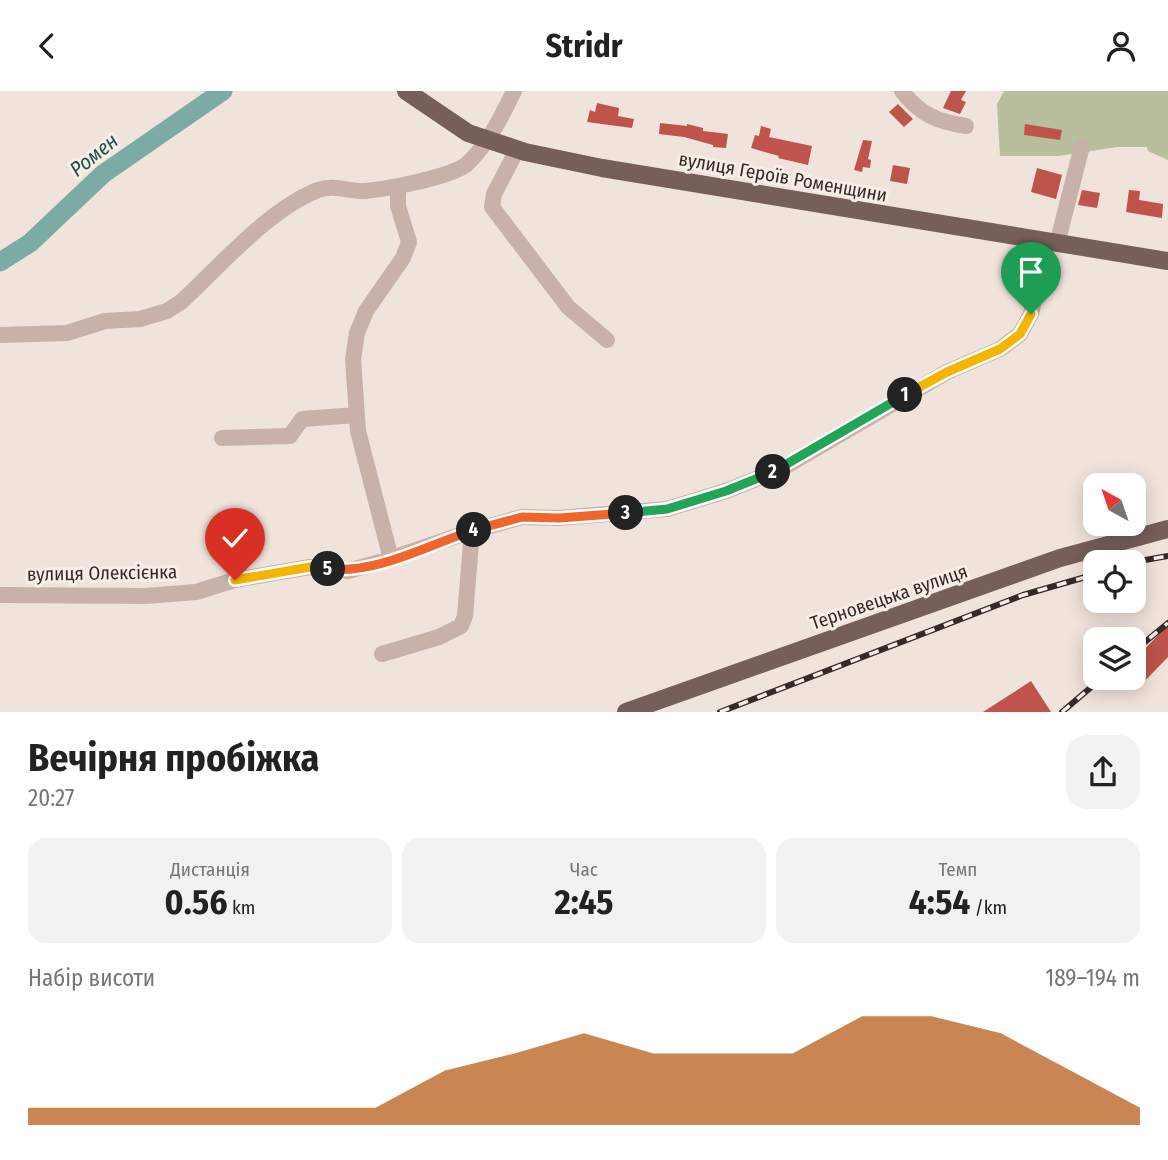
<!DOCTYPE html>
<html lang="uk">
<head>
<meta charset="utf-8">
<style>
	:root { --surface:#fff; --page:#f2f2f2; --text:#222; --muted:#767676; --accent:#b45309 }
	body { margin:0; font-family:"Fira Sans Condensed",sans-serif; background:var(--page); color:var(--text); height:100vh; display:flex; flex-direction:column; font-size:26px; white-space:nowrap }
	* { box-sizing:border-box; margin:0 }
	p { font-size:23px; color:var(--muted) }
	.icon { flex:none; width:38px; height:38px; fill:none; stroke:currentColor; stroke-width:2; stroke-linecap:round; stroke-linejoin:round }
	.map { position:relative; height:621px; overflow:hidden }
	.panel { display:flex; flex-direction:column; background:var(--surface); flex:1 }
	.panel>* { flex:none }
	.needle { width:46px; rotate:320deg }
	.controls { position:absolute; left:1083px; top:382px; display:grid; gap:14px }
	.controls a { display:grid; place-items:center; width:63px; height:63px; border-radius:14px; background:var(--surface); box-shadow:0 4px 18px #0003; font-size:35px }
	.pin { position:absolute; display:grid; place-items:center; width:60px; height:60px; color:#fff; margin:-72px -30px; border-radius:50% 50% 50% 0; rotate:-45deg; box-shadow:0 0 7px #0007 }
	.pin .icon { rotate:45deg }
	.km { position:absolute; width:35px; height:35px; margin:-18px; border-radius:50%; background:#222; color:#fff; font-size:19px; line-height:35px; text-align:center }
	.round { display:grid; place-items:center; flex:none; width:74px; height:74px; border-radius:21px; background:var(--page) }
	.headline { display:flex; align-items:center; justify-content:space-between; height:119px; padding:0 28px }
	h1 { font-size:38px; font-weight:700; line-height:52px }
	.stats { display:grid; grid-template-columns:repeat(3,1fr); gap:10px; height:119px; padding:7px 28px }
	.stats div { display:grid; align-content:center; border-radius:18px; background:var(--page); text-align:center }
	.stats b { font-size:35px; font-weight:700 }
	.stats small { font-size:19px; font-weight:400 }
	.stats p { font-size:19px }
	.chart { height:196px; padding:14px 28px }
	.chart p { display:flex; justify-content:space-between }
	.chart svg { width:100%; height:126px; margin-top:7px; fill:var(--accent); opacity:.7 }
	header { display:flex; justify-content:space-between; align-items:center; height:91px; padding:0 28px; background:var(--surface); font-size:32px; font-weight:700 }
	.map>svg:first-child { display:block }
</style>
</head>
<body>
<header><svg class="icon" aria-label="back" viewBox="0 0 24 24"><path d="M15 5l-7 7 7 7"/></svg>Stridr<svg class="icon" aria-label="person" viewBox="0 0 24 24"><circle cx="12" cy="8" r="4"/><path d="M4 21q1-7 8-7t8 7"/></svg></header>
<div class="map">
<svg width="1168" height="621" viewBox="0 0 1168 621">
	<rect width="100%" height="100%" fill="#f0e3dc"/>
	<path fill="#b9be9d" d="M1004,0H1168V69L1148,60L1147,56H1117L1059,65H1000L997,13Z"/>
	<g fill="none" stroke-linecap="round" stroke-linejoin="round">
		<path stroke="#7caba5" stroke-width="19" d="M0,171L30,152L103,83L223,0"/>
	</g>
	<path fill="#be544c" d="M951,0H966L961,9L966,11L960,23L943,17Z
		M597,12L619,17L618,25L634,28L632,37L587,31L590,19L595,21Z
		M898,13L913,28L904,36L889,21Z
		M660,32L687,35V33L703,37V40L728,43L726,57L713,56V54L684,46L659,43Z
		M1025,33L1062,39L1060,49L1024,44Z
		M761,35L771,38L769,46L812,55L808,74L778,67L779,65L751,57L755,44L759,45Z
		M863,49L872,50L868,68L871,69L870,77L863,76L862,81L854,79Z
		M893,74L910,77L907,93L890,90Z
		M1037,77L1062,84L1056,108L1031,101Z
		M1082,99L1100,102L1097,117L1078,114Z
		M1129,99L1140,100L1139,109L1163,113L1162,127L1126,121Z
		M1168,534V566L1138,597L1127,586H1134V569Z
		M1031,590L1051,621H983Z"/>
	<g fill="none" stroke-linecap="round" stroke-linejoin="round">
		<path stroke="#c7b1a8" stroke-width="16" d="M902,0C919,23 938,31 966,35
			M517,59L494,103L492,116L568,216L607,249
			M1057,153L1082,55
			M0,244L67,242L105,230L140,228L167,220L181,211C220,175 269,118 318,99C335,93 349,101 365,100C386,98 454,86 468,72C488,53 502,25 514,0
			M222,347L290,345L302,328L357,324
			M391,468L358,340L353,268L357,242L366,220L403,167L409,151L398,115V95
			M0,504L146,505L196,501L235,489L310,476L348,480L380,471L472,440L522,426L559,427L667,418L726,400L779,379L947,281L1000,258L1020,243L1031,223L1038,191L1043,151
			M382,563L439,546L461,535L465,525L472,440"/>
		<path stroke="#765e5a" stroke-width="18" d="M406,0L468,42L525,61L602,77L1168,170
			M626,621L1060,467L1168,438"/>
		<defs>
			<path id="rail" d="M1134,471L1168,465
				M1134,560L1168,532
				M720,621L1023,504L1096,483
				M1062,621L1103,586"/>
		</defs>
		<use href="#rail" stroke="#352a28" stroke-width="6"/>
		<use href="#rail" stroke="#f8eee8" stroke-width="3.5" stroke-dasharray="10" stroke-linecap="butt"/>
	</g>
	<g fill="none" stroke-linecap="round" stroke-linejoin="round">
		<defs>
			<path id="split-1" d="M905,304L947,281L1000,258L1020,243L1031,223"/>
			<path id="split-2" d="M773,381L905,304"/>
			<path id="split-3" d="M626,422L667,418L726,400L773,381"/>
			<path id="split-4" d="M474,439L522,426L559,427L626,422"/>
			<path id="split-5" d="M328,478C377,483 428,454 474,439"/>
			<path id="split-6" d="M235,489L310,476L328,478"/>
		</defs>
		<use href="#split-1" stroke="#fff" stroke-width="14"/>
		<use href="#split-2" stroke="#fff" stroke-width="14"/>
		<use href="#split-3" stroke="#fff" stroke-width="14"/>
		<use href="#split-4" stroke="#fff" stroke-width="14"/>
		<use href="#split-5" stroke="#fff" stroke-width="14"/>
		<use href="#split-6" stroke="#fff" stroke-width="14"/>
		<use href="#split-1" stroke="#f5b400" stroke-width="9"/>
		<use href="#split-2" stroke="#22a559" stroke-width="9"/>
		<use href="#split-3" stroke="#22a559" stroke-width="9"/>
		<use href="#split-4" stroke="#f0652b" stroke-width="9"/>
		<use href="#split-5" stroke="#f0652b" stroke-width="9"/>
		<use href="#split-6" stroke="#f5b400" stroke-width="9"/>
	</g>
	<g text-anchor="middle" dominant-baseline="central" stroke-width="6" stroke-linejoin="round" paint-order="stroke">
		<g font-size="19" fill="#352a28" stroke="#f8eee8">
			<text transform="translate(783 86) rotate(10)">вулиця Героїв Роменщини</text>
			<text transform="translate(102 482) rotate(-1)">вулиця Олексієнка</text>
			<text transform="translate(889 506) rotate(-19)">Терновецька вулиця</text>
		</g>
		<g font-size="21" font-style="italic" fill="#20534e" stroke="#f8eee8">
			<text transform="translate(94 64) rotate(-39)">Ромен</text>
		</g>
	</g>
</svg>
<div class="controls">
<a><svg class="needle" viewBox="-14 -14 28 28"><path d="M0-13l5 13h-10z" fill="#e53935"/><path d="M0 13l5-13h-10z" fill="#767676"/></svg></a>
<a><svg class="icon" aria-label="locate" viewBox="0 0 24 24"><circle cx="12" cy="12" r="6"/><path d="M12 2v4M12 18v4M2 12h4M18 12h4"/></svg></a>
<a><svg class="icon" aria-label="layers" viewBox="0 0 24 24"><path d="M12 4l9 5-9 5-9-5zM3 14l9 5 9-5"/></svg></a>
</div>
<div class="pin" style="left:1031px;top:223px;background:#1e9e55"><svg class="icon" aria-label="arrive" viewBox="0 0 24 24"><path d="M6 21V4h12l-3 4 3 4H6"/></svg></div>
<div class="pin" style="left:235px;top:489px;background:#d93025"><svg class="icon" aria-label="check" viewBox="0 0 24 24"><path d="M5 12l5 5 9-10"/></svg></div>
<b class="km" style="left:905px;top:304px">1</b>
<b class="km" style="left:773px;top:381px">2</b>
<b class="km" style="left:626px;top:422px">3</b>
<b class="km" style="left:474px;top:439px">4</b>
<b class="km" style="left:328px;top:478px">5</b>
</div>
<section class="panel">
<div class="headline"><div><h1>Вечірня пробіжка</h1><p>20:27</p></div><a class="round"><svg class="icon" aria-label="share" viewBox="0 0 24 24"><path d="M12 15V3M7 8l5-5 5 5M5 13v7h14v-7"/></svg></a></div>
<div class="stats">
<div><p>Дистанція</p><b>0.56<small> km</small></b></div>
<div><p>Час</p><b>2:45</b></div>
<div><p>Темп</p><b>4:54<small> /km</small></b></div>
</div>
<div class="chart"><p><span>Набір висоти</span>189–194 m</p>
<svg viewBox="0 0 160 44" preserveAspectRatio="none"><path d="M0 44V38L10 38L20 38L30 38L40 38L50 38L60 25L70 19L80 12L90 19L100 19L110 19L120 6L130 6L140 12L150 25L160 38V44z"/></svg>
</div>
</section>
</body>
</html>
